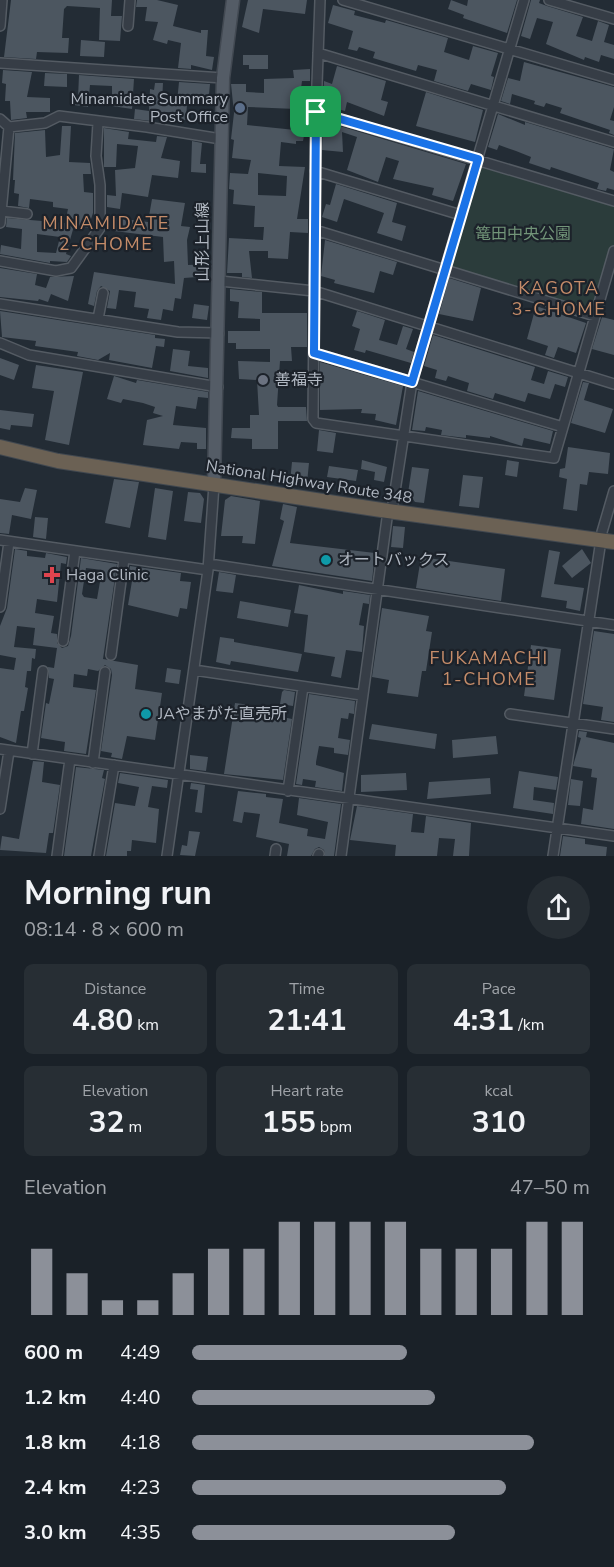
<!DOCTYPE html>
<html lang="en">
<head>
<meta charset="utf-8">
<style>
	:root { --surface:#1a2128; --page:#272e34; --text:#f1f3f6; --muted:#9fa3a8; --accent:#8c9099 }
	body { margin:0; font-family:"Nunito Sans","Noto Sans JP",sans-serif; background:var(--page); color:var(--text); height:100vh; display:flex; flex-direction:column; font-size:22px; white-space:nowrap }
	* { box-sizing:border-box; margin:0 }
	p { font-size:20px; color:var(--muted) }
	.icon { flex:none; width:33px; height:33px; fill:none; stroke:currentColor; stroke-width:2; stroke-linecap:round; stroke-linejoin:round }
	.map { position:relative; height:856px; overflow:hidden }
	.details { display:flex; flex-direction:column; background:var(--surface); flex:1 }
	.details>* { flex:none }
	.pin { position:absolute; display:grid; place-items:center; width:51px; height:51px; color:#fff; margin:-26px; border-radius:12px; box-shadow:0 3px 9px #0006 }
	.round { display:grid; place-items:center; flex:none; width:63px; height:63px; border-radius:32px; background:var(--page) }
	.overview { display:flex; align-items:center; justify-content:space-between; height:102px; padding:0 24px }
	h1 { font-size:33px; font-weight:700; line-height:45px }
	.metrics { display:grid; grid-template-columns:repeat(3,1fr); gap:9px; height:102px; padding:6px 24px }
	.metrics div { display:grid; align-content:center; border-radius:9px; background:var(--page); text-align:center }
	.metrics b { font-size:30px; font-weight:700 }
	.metrics small { font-size:16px; font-weight:400 }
	.metrics p { font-size:16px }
	.chart { height:168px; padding:12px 24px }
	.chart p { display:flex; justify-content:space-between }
	.chart svg { width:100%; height:108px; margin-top:6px; stroke:var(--accent); stroke-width:6 }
	ul { padding:0 24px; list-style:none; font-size:20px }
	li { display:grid; grid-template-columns:96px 72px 1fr; align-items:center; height:45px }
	li i { height:15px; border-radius:8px; background:var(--accent) }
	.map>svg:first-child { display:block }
</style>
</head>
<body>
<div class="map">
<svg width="614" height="856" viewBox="0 0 614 856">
	<rect width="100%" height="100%" fill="#232c35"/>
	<path fill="#2b3c3b" d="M478,159L614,201V251L595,316L445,270Z"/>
	<path fill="#4c5660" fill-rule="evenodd" d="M11,0H112L111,16H122L120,41L99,40L100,8L67,6L64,9L62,38H69L68,53L37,52L36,59L4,57Z
		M137,0H157L178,5L173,26L201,33V30H208L206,56L214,57L212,70L191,65V69L178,68L181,43L168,40L167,44L153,40L158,22L145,21L147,7H136Z
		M248,0H307L305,14L263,9L259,33L242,27Z
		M451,0L467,6L468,0H517L507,33L463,18L464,15L448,9Z
		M531,0H540L539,3L547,6L583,17L576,36L592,41L598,21L609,25L604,42L614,45V59L601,55L599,62L585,57L584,60L546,44L553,22L537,18L530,39L521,36Z
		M333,5L355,11L354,15L385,23L386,20L448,38L444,52L469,60L473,46L498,53L491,76L494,77L491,90L471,84L468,91L434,81L437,70L418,65L416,71L373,58L375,52L359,47L357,51L348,49L353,31L328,23Z
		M81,40L105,42L104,57L80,56Z
		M243,55H268V69H249V65H243Z
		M524,62L614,87V107L610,120L614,121V135L609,133L610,130L560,113L562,108L546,103L544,107L534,104L535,101L512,94L510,104L501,101L508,78L520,81Z
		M337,66L386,81L381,100L388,102L384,116L347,102L345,111L323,105L324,81L332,84Z
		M310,69V81H302L300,96L310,97L309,105H296V109L248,107L247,125L305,131L303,141H296V144L281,142L279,166L305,167L297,219H308V233L290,232L288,259L268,258V251H249L252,278L242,277V273H227L229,238L263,240L264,227H254L255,206L233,204L234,190L229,189L230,173L248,174L251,160L232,158L234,140L231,139L234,113L231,84H246V92L264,93V79L294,78L293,70ZM258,173L287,176L286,196L258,195Z
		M3,70L32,72L27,97L50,98V112H26L27,118L11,120L10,101H5L6,84L2,83Z
		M45,73L67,74V87L44,86Z
		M79,75L134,79L132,109L112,106V86L90,85L88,107L74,105L75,98H78Z
		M179,82L210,84L208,105L187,103L186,120L171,119V112H152L151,121L134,119L135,109L149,111L150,89L154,90L155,83H163L162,102H177Z
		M426,92L483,110L475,142L416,126Z
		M498,114L525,125V122L614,149L610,170L614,172V190L607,188L606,191L597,189L599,183L551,167L550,170L529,163L531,157L516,151L499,145L497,150L488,147Z
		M323,121L466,164L453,201L432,195L434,188L393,179L399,161L386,157L378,182L347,170L357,137L342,132L343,152L322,150Z
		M62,126H71L69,162L90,163L91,174H83L84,192L93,193V213L88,228L74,226L66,254L71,256L67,262L50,261V263L0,254L1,245L21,249L22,229L6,227L7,218L65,223L68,209L53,207V202L30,199L29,208L18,206L19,194L14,193L15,180H13L15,133L45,130L46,157L60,155ZM37,234L60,237L56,253L37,252Z
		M104,128L129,132L128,139L156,142L157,136L167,137L161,158L180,161L178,178L152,175L148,197L122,193L120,209L107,207V195L116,196L115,170L135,168L138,146L117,144L116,167H104Z
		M192,141L202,143L200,164H206V173L191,172Z
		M336,184L397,203L392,222L406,226L402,241L377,233L384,213L344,199L337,222L322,217L326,204L330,205Z
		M152,199L185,203L181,226L190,227L187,240L188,265L209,264L210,276L184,278L181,299L175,298L173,311L163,309L161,320L147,318L149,309L134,307L136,292L119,290L116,309L107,308L110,291L101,286L97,291L94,306L88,304L94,272L175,284L174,261L164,262L163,237L114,231L116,218L148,222Z
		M325,240L397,262L393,275L380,271L374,293L334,283L335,280L321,276Z
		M0,268L37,274L35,285L46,288L50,277L74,276L68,301L51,294L48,302L39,299L38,301L0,297Z
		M449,278L481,288L473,321L439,314Z
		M230,289L262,292V313H307V347H291L292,361H280L277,405L278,407H306L307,421H278V449H252V439L231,438L232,428H250V415H259L257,380L239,379L238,361L270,362V349H236V343H228V331H260V319L238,318L239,302L230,301Z
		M194,304L209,306L207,320L192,318Z
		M536,306L586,323L576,353L558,347L554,358L545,355L548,346L527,339Z
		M0,311L155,335V338L165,339L164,347L156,346L152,368L109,360L110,353L98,360L77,356L78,352L35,346L36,341L2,337Z
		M357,311L385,320L379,340L397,345L403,326L413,329L406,349L414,352L411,363L366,350L365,353L354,350L360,329L352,326Z
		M602,317L614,320V355L592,349Z
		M433,335L535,367L531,380L544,384L548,371L568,377L565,387L555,384L550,399L528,393L525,402L495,393L493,399L467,391L469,383L448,376L446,381L435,378L437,370L424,366Z
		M173,349L190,351L188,366L208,368V378L170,371Z
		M0,358L19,365L14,380L0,375Z
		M320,362L403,386L396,425L375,420L376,414L361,413L362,409L320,410Z
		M36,365L83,372L69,445L45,440L54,391L32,388Z
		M114,376L136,383L137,380L208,392V398L198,397L196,409L176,406L173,425L206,428V449H197V443L181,442L179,449L143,445L147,420L163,416L153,413L155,407L143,403L123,399L121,403L107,399Z
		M583,382L589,383L584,400L613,409L605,433L571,423Z
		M418,391L553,431L550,444L524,438L522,446L490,436V438L466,435V438L441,435L442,430L426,427L425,431L412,430Z
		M0,410L34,414L32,427L11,425L10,430L0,428Z
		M319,430L336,433L333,453L317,451Z
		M568,447L610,453L608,474L589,472L587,485L580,484L577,511L563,509L567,479L559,477L560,469L565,468Z
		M362,460L387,467L384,482L374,480L375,472L361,469Z
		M507,460L519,462L517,477L505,475Z
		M292,462L309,463L307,483L290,482Z
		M329,466L358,470L356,481L327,477Z
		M412,467L429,469L424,503L415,502L408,493Z
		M463,475L483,477L479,508L459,506Z
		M114,479L139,482L130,528L105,523Z
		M25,488L37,490L31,519L12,515L9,534L0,533V499L20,502Z
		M155,488L173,491L166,540L148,537Z
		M188,492L200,493L204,499L201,523L184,521Z
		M231,496L260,501L255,544L242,543L243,536H221L225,500Z
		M283,504L297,507L290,543L375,553L372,581L272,566L284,521L280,519Z
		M35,517L48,518L46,539L33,537Z
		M393,526L405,527L403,548L391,547Z
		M15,549L27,551V556L45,558L46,553L67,557L66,564L61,563L57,602L37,599L35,613L54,616L51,633L57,634V643L62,648L68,646L71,636L81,558L117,564L103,659L138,665L135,689L162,693L155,740L127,736L122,759L111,757L112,753L101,751L112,675L111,669L105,665L98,671L88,669L87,676L74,674L73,687L96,690L86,754L64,751L65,742L41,738L46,703L49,704L54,679L49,678L48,667L54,668L57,648L33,645L35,628L17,626L14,647L36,649L35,659L32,658L31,671H27L25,687L28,688L24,711H21L16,743L0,737V668L14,670L16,658L0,655V626L7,608ZM86,568L102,570L97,599L84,597L82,594Z
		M582,549L591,563L572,578L562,566Z
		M549,550L560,552L554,584L584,588L580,611L566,608L567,601L541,597Z
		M421,557L505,569L501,601L416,588Z
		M130,566L181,573L180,581L191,582L187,609L180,608L178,617L128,605L132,581L128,580Z
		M219,572L236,575L233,593L216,591Z
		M299,585L343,594V591L370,595L369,604L363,603L359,625L364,626L362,652L346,650L341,678L331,676L335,657L304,652L308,615L294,613Z
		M240,601L291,610L288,627L237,618Z
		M382,608L429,616L426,631L432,632L426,671H422L418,697L387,693L389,680L372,677Z
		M594,631L614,634V722L601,720L603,707L583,704Z
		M220,637L234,639V642L302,654L298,672L231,661L230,665L216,662Z
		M531,645L561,649L554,700L524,696Z
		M167,668L181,670L179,684L165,682Z
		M284,690L295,692L293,706L280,704L282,692Z
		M309,694L355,701L354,714L349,713L348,719L341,718L338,738L350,740L348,755L334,753V748L319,746L316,762V765L344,773L342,791L315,787L316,781L303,779L302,785L296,784Z
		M235,703L279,709L278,716L292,719L283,780L224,774Z
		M372,724L437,734L435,749L369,739Z
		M579,731L587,732L586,737L614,743V829L581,824L583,808L593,810L597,778L591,777L592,769L573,766L581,738L578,737Z
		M496,736L498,754L453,758L452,740Z
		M190,755L208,757L206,771L190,769Z
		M33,761L44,762L42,782L60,785L53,833H49L46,853L0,850L2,836L19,839Z
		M76,767L104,770L102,778L105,779L91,856H64Z
		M519,771L558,777L556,790L534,787L533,800L554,803L553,814L513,808Z
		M120,773L168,780L167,788L152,786L148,807L159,809L156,843L132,840L131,851H127V856H106L115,803L135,806L139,787L118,783Z
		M406,773L407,790L361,792V775Z
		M490,778L491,794L427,799L429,782Z
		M571,779L583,781L580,806L568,805Z
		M191,783L205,785L202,813L195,812L198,790L190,789Z
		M238,791L266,794V797L283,799L279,823L308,829L307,836L325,839L328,822L297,815L299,798L341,804L334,856H325L324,850L319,847L315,849L311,856H287L289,844L256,837L260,814L244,812L242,823L233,821Z
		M357,806L413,814L411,832L424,833L426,816L471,823L469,856H453L455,839L439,838L437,856H395L396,845L350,840Z
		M189,831L200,832L195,856L180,855L182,845L187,846Z
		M563,836L585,839V844L607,847L606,856H560Z"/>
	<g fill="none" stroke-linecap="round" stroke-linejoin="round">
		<defs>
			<path id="minor" d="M320,0L316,112L313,419L316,423L554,458L614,251
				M343,0L614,80
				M549,0L614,19
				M0,26L2,0
				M128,26L130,0
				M318,53L614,142
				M0,63L223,78
				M316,112L614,201
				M0,119L9,127L0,223
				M9,127L45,123L59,116L147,127L221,139
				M315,171L461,215
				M2,211L27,214
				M315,230L595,316
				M0,261L56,271L71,268L100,228V185L96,156L98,123
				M220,281L314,291L614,384
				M0,304L178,332L219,333
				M98,319L103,293
				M0,343L29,355L218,387
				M314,353L563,427
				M393,504L412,382L524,0
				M602,532L614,491
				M0,540L208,570
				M209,564L614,625
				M0,607L9,542
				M63,641L75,551
				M111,655L124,559
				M194,670L361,695
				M510,714L614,729
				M0,749L614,836
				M32,754L43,671
				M93,763L105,672
				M288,791L303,687
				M0,809L9,751
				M57,856L70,759
				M99,856L114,765
				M167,856L208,570L214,485
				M275,856L276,849
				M318,856L319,854
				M341,856L388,511
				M553,856L601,540"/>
			<path id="major" d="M214,485L223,78L233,0"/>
			<path id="highway" d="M0,447L58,461L388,511L614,542"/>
		</defs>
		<use href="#minor" stroke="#545b63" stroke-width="12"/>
		<use href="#major" stroke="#424952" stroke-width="15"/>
		<use href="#highway" stroke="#414850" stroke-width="16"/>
		<use href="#minor" stroke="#363d46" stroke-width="9"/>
		<use href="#major" stroke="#545c66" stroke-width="12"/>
		<use href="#highway" stroke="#6b6154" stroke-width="14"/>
	</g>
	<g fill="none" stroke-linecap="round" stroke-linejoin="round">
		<defs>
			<path id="route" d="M316,112L478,159L412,382L314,353Z"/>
		</defs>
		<use href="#route" stroke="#fff" stroke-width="12"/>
		<use href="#route" stroke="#1a73e8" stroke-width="8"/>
	</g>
	<circle fill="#5c6f8a" stroke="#1c222a" stroke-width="2" cx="240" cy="108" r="6"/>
	<circle fill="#6b7280" stroke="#1c222a" stroke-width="2" cx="263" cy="380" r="6"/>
	<g fill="#0f9aa8" stroke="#1c222a" stroke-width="2">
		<circle cx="326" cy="560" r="6"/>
		<circle cx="146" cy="714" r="6"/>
	</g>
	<path fill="#e0444e" stroke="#1c222a" stroke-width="2" d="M49 566h6v6h6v6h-6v6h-6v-6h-6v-6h6z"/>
	<g text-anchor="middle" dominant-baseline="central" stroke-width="4.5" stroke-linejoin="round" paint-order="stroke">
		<g font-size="16" fill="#b1b8c2" stroke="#1c222a" text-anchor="start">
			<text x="228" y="99" text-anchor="end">Minamidate Summary<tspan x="228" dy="18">Post Office</tspan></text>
			<text x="275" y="380">善福寺</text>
			<text x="338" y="560">オートバックス</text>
			<text x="66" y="575">Haga Clinic</text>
			<text x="158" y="714">JAやまがた直売所</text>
		</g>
		<g font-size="16" fill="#729579" stroke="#1c222a">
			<text x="523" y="234">篭田中央公園</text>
		</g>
		<g font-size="16" fill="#b1b8c2" stroke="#1c222a">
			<text transform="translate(203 242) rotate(-90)">山形上山線</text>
			<text transform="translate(309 482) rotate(9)">National Highway Route 348</text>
		</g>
		<g font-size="18" letter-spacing="1.5" fill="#c58c69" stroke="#1c222a">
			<text x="106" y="223">MINAMIDATE<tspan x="106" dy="21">2-CHOME</tspan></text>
			<text x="559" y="288">KAGOTA<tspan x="559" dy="21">3-CHOME</tspan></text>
			<text x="489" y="658">FUKAMACHI<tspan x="489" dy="21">1-CHOME</tspan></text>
		</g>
	</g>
</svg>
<div class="pin" style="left:316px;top:112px;background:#1e9e55"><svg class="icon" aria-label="arrive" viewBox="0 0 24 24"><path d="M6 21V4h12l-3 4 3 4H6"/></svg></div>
</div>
<section class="details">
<div class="overview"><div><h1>Morning run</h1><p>08:14 · 8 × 600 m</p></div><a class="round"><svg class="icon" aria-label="share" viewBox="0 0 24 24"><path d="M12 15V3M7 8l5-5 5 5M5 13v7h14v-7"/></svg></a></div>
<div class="metrics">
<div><p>Distance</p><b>4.80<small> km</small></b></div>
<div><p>Time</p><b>21:41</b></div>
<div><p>Pace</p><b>4:31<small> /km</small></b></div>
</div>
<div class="metrics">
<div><p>Elevation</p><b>32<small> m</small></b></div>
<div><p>Heart rate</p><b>155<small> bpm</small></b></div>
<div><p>kcal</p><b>310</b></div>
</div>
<div class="chart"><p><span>Elevation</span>47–50 m</p>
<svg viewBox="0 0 160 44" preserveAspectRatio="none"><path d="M5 44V17M15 44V27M25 44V38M35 44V38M45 44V27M55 44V17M65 44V17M75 44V6M85 44V6M95 44V6M105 44V6M115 44V17M125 44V17M135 44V17M145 44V6M155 44V6"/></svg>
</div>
<ul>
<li><b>600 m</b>4:49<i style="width:54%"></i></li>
<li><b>1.2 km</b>4:40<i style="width:61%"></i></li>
<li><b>1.8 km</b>4:18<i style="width:86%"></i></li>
<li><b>2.4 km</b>4:23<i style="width:79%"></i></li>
<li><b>3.0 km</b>4:35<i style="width:66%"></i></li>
</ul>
</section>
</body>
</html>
